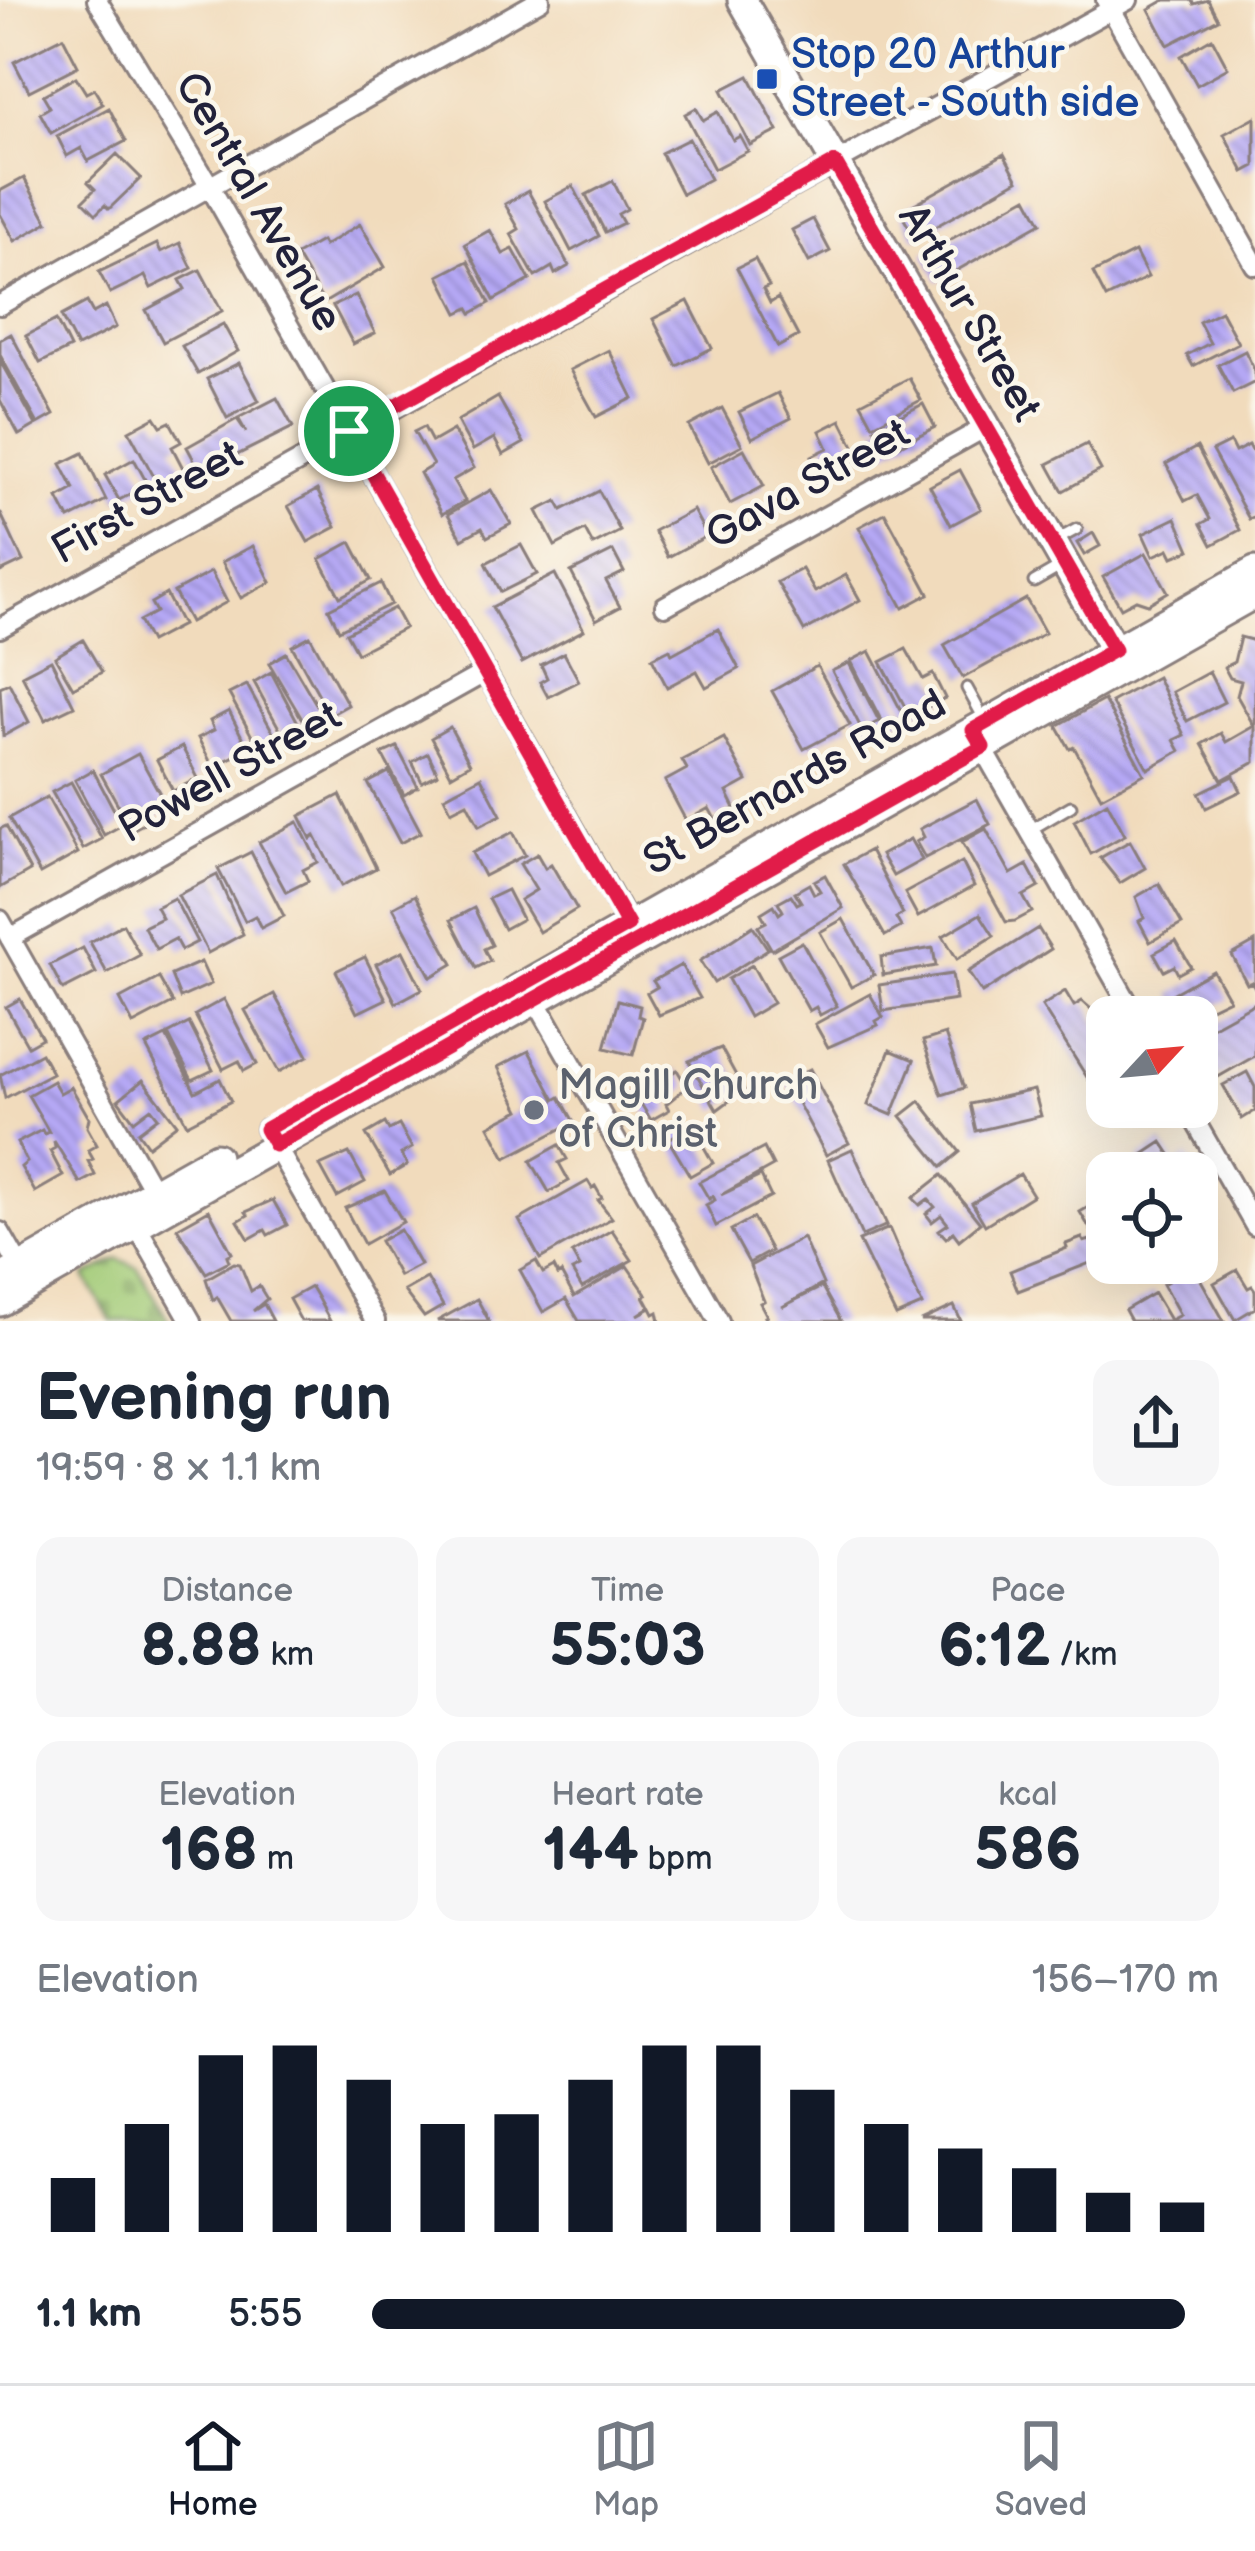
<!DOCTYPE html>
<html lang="en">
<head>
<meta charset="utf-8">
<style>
	:root { --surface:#fff; --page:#f6f6f7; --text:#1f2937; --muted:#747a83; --line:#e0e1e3; --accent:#111827 }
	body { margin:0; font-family:"Balsamiq Sans",sans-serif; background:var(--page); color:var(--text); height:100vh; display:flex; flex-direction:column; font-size:45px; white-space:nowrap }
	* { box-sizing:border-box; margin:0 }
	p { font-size:39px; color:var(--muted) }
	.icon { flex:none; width:66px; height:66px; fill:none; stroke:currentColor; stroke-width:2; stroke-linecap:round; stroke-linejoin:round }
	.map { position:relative; height:1321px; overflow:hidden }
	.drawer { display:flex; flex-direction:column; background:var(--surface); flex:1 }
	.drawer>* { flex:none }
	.needle { width:78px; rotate:64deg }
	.tools { position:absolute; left:1086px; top:996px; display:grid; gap:24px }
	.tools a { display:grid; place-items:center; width:132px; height:132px; border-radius:24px; background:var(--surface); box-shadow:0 12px 48px #0002; font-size:60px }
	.pin { position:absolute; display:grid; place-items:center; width:102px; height:102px; color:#fff; margin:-51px; border:6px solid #fff; border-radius:50%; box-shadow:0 3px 12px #0007 }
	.round { display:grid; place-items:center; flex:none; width:126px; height:126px; border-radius:24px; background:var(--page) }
	.overview { display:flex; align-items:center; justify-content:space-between; height:204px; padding:0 36px }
	h1 { font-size:66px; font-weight:800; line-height:90px }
	.metrics { display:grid; grid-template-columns:repeat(3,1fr); gap:18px; height:204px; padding:12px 36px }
	.metrics div { display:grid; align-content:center; border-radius:24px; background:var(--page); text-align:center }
	.metrics b { font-size:60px; font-weight:800 }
	.metrics small { font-size:33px; font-weight:400 }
	.metrics p { font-size:33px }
	.chart { height:336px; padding:24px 36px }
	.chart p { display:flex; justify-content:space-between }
	.chart svg { width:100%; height:216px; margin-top:12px; stroke:var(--accent); stroke-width:6 }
	ul { padding:0 36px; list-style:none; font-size:39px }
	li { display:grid; grid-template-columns:192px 144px 1fr; align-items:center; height:90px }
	li i { height:30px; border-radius:15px; background:var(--accent) }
	.dock { display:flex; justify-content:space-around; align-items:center; height:168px; border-top:3px solid var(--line); background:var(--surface); font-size:33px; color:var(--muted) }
	.dock a { display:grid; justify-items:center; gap:6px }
	.dock .on { color:var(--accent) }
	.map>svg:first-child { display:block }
</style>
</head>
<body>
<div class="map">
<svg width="1255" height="1321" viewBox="0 0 1255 1321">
	<defs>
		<pattern id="cemetery-stones" width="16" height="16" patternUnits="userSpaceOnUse" patternTransform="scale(3)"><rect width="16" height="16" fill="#a2cb77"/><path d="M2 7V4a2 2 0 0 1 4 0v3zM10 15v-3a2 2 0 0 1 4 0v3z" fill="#8bae68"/></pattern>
		<pattern id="building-back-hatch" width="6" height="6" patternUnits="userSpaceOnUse" patternTransform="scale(3)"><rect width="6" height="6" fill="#b5a8f5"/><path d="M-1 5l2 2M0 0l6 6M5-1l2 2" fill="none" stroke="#9388c8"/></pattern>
	</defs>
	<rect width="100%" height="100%" fill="#fbf7ec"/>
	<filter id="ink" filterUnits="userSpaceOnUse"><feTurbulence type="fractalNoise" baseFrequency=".00833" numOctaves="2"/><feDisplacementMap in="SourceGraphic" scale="24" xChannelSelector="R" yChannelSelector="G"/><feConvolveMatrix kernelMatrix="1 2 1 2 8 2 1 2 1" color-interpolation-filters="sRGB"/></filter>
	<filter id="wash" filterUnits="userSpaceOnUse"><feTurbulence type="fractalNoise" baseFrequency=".004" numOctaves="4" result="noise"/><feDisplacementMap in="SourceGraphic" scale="48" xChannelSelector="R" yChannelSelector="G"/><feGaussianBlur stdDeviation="2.7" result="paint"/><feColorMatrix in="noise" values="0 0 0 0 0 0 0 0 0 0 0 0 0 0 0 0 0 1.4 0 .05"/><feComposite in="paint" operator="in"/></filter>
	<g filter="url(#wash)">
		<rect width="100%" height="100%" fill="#f1dbbc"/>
		<path fill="url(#cemetery-stones)" stroke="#627659" stroke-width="3" d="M119,1259L138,1268L169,1321H111L85,1276Z"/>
		<g id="blocks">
			<path fill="url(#building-back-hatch)" d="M1165,0H1191L1194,4L1208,0L1218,19L1168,45L1149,9Z
				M63,37L78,66L29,91L14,62Z
				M1212,38L1228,68L1197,85L1181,56Z
				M749,76L778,131L750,145L722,90Z
				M76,77L86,93L94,89L103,104L51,133L40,113L50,107L43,95Z
				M109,108L126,141L88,161L81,148L67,156L57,136Z
				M696,108L703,120L718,112L733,140L740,136L748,151L714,169L685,114Z
				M1255,117V166L1244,172L1224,134Z
				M689,139L710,179L682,194L661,153Z
				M117,154L141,178L109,209L105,205L96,214L83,201L95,189L88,182Z
				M1004,154L1018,180L915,238L900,212Z
				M24,178L48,222L15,241L0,214V191Z
				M613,181L627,209L618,214L623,223L605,232L586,195Z
				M573,186L599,236L571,251L545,201Z
				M528,191L569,266L555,274L552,267L535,277L511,234L519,229L505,204Z
				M1027,197L1041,223L938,281L924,254Z
				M813,219L830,251L809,262L792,230Z
				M360,224L385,267L324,303L296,255L321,241L324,246Z
				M490,230L503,254L513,249L530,280L494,300L465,244Z
				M180,243L192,268L151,288L145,276L110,293L99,272L157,244L161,252Z
				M1135,252L1148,277L1106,298L1093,273Z
				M755,259L769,286L763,289L770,303L778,298L798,336L778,347L737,268Z
				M468,261L490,303L472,313L469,308L458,313L439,276Z
				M200,270L222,311L163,342L146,310L185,289L180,280Z
				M356,295L375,333L353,344L333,306Z
				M688,301L712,348L677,366L653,319Z
				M87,302L93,313L106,306L116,327L77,347L61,316Z
				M1221,311L1238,343L1193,366L1187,355L1210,343L1199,322Z
				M56,320L70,348L40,363L26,336Z
				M223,324L238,351L198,374L182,346Z
				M11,334L54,415L38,424L0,355V340Z
				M609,350L633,398L596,417L570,370Z
				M1245,351L1255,371V382L1233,393L1218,365Z
				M0,361L36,425L19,435L0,400Z
				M239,363L259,401L227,418L207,379Z
				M909,378L921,400L873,425L861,403Z
				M778,393L791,418L752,438L739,412Z
				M498,397L524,443L503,455L494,438L473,450L457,421Z
				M277,398L293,427L201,473L187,447L237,419L246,432L238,418Z
				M923,404L935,427L887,452L875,429Z
				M722,408L742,445L708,463L689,426Z
				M155,417L161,426L170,422L181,442L172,447L185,472L159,486L129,431Z
				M841,420L860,458L822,477L812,456L828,448L820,431Z
				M424,427L432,442L453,430L474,468L453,480L465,501L442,514L420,473L433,465L414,432Z
				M1230,442L1235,452L1249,445L1255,456V516L1249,519L1212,451Z
				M1087,444L1101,470L1063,491L1048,464Z
				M1197,447L1240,530L1212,545L1201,524L1210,519L1197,495L1185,501L1166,464Z
				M744,449L764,486L730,504L711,467Z
				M83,453L106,500L69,519L58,498L74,489L61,464Z
				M134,459L148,485L119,500L105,475Z
				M960,470L981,509L951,525L930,486Z
				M317,490L336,527L308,542L288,506Z
				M491,490L511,524L487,537L482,528L462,539L448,514Z
				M599,491L620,531L593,545L585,530L555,546L537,511L557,501L562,510Z
				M693,510L707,536L668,557L654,531Z
				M0,512L23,561L0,572Z
				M885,513L929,594L903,608L859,527Z
				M1176,518L1190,550L1173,557L1169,549L1153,556L1143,534Z
				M1093,533L1100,546L1084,555L1077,543Z
				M351,542L371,580L340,597L320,559Z
				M521,545L537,574L501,592L486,563Z
				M253,546L271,582L241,598L222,562Z
				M613,551L624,572L606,581L620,607L596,620L571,572Z
				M1146,553L1168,592L1148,604L1136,600L1121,608L1103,577Z
				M802,569L815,592L846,575L860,600L804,631L777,582Z
				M211,572L227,602L190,622L174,592Z
				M555,574L584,630L522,663L492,607Z
				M381,583L391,604L339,630L329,609Z
				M166,594L182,625L150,642L139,621L156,612L151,603Z
				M1026,599L1045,633L963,678L944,645Z
				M394,608L405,628L357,653L346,633Z
				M718,629L739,669L706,687L697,671L667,687L652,658L670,649L672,654Z
				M310,636L348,705L330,715L292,646Z
				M1240,637L1255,641V762L1222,780L1202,744L1221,733L1226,742L1254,726L1237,696L1241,681L1230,678L1224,667L1234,662Z
				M83,640L102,672L73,688L55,657Z
				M906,649L923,679L933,674L945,698L910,716L881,662Z
				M870,651L905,718L885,728L851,661Z
				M286,653L326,721L309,731L269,663Z
				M564,653L579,681L548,697L540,682L547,678L541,665Z
				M51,660L74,706L45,720L22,675Z
				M849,663L879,721L862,730L832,671Z
				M817,666L850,725L804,749L772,691Z
				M271,672L302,730L285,739L254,682Z
				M1209,672L1224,702L1187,721L1172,692Z
				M1157,677L1184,735L1174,740L1180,751L1148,769L1111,702Z
				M9,683L29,722L3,736L0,687Z
				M247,685L279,743L261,753L229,694Z
				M1104,700L1144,774L1101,797L1074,747L1070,749L1057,726Z
				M229,711L248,749L213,767L198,738L214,730L210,721Z
				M450,727L470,764L451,775L431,738Z
				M724,738L747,781L727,792L735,808L715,819L709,808L686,821L665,781L687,769L682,760Z
				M182,747L198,778L173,791L157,760Z
				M397,747L418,787L404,795L382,754Z
				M428,753L438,774L422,782L412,762Z
				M138,754L169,810L132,830L101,774Z
				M93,770L122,825L104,835L75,780Z
				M389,772L421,832L400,843L368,783Z
				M1234,776L1241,791L1206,808L1199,793Z
				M481,777L501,815L479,826L467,803L451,811L444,797Z
				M71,782L102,839L83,849L52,792Z
				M340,795L376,868L341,886L315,836L311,839L300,816Z
				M47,797L78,853L40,874L9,818Z
				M977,799L990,824L925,858L916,842L924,837L920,829Z
				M1107,802L1125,835L1091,854L1074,821Z
				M298,822L318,862L303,870L308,881L286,892L259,842Z
				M6,826L30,871L0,888V829Z
				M986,829L1011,874L1027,865L1039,887L1023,896L1032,912L1015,921L1006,922L962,842Z
				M513,832L525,855L484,876L472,853Z
				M910,839L922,860L893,876L881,855Z
				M1130,841L1145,868L1120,883L1100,858Z
				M870,850L903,914L896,918L901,927L885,936L844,864Z
				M251,852L284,916L261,928L255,916L245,921L218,869Z
				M537,854L545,868L551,864L577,909L539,932L520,900L536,890L520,864Z
				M962,862L974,886L918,917L905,893Z
				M217,875L243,934L208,953L178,895Z
				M825,875L843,908L772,950L758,926L766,922L761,913L774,905L779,914L783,911L778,902L791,895L797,904L801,902L795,892L809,884L814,894L820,891L814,881Z
				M1159,884L1182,924L1150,942L1139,921L1144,918L1136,897Z
				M507,890L522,919L504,929L488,899Z
				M415,895L453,964L431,977L393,907Z
				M174,898L197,942L181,950L175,939L156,949L144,927L162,918L156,907Z
				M474,908L492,945L484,949L490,961L476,968L451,920Z
				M980,914L994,936L957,959L943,936Z
				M843,919L874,975L851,987L820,932Z
				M123,924L140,955L107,973L90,942Z
				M753,926L768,949L714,983L700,961Z
				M1038,928L1051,949L982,993L968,972Z
				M1176,941L1191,967L1178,974L1174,966L1164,971L1154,953Z
				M802,942L837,1006L820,1015L816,1007L809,1011L778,955Z
				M1255,942V988L1252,982L1247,984L1232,955Z
				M83,948L96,973L63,990L50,965Z
				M933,948L936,966L883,975L881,957Z
				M403,951L422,989L396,1003L376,964Z
				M365,957L386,999L357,1013L336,971Z
				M201,962L211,984L180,998L171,975Z
				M681,965L700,998L659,1015L647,993L657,987L653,981Z
				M752,965L773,1003L749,1017L728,979Z
				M1213,971L1229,999L1192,1017L1186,1006L1181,1009L1172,994Z
				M952,974L956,1000L883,1011L879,985Z
				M159,978L173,1003L133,1024L120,999Z
				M1065,991L1074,1006L1082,1001L1091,1009L1099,1028L1102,1026L1107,1034V1071L1090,1082L1042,1006Z
				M274,994L308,1056L279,1072L245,1010Z
				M870,994L883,1017L876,1021L878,1025L828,1047L815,1024Z
				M20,999L42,1038L28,1046L6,1007Z
				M224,999L257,1064L244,1071L239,1061L223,1069L195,1015Z
				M618,1000L640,1006L638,1016L643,1018L633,1055L605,1048Z
				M1255,1003V1056L1218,1077L1199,1049L1197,1035Z
				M189,1023L213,1070L192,1080L168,1034Z
				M945,1034L964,1088L942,1095L923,1041Z
				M166,1036L195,1092L220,1079L231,1101L187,1124L146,1046Z
				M721,1048L744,1090L717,1110L689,1061Z
				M890,1050L914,1060L892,1115L868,1105Z
				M529,1051L555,1100L560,1097L574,1122L506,1158L489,1126L520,1110L498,1067Z
				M41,1053L52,1073L5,1098L0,1075Z
				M810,1069L849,1143L826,1155L786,1081Z
				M677,1070L687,1087L666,1104L669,1110L651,1120L635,1094Z
				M1247,1072L1255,1087V1111L1242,1119L1223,1085Z
				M143,1080L177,1124L148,1146L138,1132L158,1117L151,1108L134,1121L118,1100Z
				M53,1081L60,1093L71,1087L89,1118L87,1127L97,1145L88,1150L93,1159L88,1161L95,1175L80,1183L54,1141L55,1148L50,1151L63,1176L35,1192L21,1167L27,1162L17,1143L42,1130L44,1134L49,1132L28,1095Z
				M1034,1090L1041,1116L976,1131L970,1104Z
				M920,1101L960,1152L942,1167L901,1116Z
				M385,1123L389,1130L399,1125L412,1148L401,1154L407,1165L390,1175L366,1134Z
				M692,1126L713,1163L690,1176L668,1139Z
				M1162,1142L1176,1163L1187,1156L1198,1173H1147L1138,1158Z
				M559,1145L567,1159L559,1163L569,1181L549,1192L531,1161Z
				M764,1148L773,1166L721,1195L761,1176L771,1197L716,1226L706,1205L715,1200L713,1196L709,1199L699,1182Z
				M852,1149L887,1225L862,1236L828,1160Z
				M349,1153L365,1182L337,1197L320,1166Z
				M1020,1174L1033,1195L985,1225L972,1203Z
				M942,1175L980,1223L959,1240L953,1232L946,1238L939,1230L948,1224L941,1215L932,1222L926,1214L935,1207L928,1199L920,1205L913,1198Z
				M588,1181L592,1188L595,1186L602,1198L598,1200L612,1218L540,1259L519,1220Z
				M385,1191L403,1222L364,1244L345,1208Z
				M1107,1196V1227L1092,1232L1080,1212Z
				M273,1200L287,1225L268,1235L265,1230L249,1239L238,1221L248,1215L246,1212Z
				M209,1210L232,1253L227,1256L229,1261L206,1273L177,1228Z
				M753,1218L771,1251L749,1263L731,1230Z
				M889,1228L922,1305L896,1316L859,1241Z
				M400,1230L420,1265L399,1276L380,1241Z
				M612,1230L632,1260L582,1288L572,1271L580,1267L572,1253Z
				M803,1238L823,1284L782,1307L822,1287L841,1321H767L765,1317L767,1316L760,1303L764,1301L750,1266Z
				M1082,1238L1084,1242L1090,1240L1098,1260L1018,1291L1010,1271L1067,1248L1066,1244Z
				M536,1261L543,1273L554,1267L558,1275L561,1273L574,1297L627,1266L647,1295L644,1296L650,1307L638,1315L651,1308L654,1314L658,1312L660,1321H579L566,1299L543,1312L520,1270Z
				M234,1263L240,1264L251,1291L259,1286L267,1299L253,1311L264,1304L273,1321H231L217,1297L213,1300L206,1279Z
				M1193,1266L1224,1321H1131L1125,1310L1154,1293L1170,1320L1180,1315L1163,1284Z
				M1237,1270L1248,1288L1252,1286L1255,1290V1308L1235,1320L1214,1283Z
				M427,1278L443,1306L424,1317L404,1291Z
				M311,1287L317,1297L330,1321H301L289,1299Z
				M477,1299L489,1321H437Z
				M954,1306L961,1321H921Z"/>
		</g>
	</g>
	<g filter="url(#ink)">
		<use href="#blocks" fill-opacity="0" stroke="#8a7e7c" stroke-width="3"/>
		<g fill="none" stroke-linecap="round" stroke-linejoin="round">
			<defs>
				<path id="lane" d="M1057,540L1077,529
					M1034,582L1060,567
					M967,688L984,719
					M1030,830L1071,806"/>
				<path id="street" d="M97,0L209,185L633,932
					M1106,0L1255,265
					M0,305L540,0
					M665,606L986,427
					M0,628L1128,0
					M978,740L1136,1017
					M0,920L157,1197
					M10,938L486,672
					M531,992L719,1321
					M1187,1107L1255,1226
					M266,1129L375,1321
					M131,1216L191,1321
					M0,1232L24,1274"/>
				<path id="secondary" d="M742,0L1122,663
					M517,989L1255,571
					M0,1279L216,1157
					M0,1302L1255,594"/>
			</defs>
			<use href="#lane" stroke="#8a7e7c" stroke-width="15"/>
			<use href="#street" stroke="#8a7e7c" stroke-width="24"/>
			<use href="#secondary" stroke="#8a7e7c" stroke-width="33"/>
			<use href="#lane" stroke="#fff" stroke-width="9"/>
			<use href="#street" stroke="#fff" stroke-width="18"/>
			<use href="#secondary" stroke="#fff" stroke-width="27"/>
		</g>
	</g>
	<g fill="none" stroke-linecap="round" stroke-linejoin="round" filter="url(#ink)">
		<defs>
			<path id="route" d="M835,163L1114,650L973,730L983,747L275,1145L266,1129L628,925L349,431Z"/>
		</defs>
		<use href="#route" stroke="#fff" stroke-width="24"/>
		<use href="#route" stroke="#e11d48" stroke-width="15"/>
	</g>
	<rect fill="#1a4fb4" stroke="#fbf7ec" stroke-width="4.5" x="755" y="67" width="24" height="24" rx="6"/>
	<circle fill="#6b7280" stroke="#fbf7ec" stroke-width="4.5" cx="534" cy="1110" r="12"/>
	<g text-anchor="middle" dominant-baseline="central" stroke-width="9" stroke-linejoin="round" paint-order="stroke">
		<g font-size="42" fill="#164399" stroke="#fbf7ec" text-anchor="start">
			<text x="791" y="55">Stop 20 Arthur<tspan x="791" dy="48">Street - South side</tspan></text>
		</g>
		<g font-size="42" fill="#22223b" stroke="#fbf7ec">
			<text transform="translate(258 202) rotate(60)">Central Avenue</text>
			<text transform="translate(969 313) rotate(60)">Arthur Street</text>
			<text transform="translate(808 485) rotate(-29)">Gava Street</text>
			<text transform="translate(147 503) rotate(-29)">First Street</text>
			<text transform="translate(230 773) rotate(-29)">Powell Street</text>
			<text transform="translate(795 783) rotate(-29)">St Bernards Road</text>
		</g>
		<g font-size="42" fill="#5b616d" stroke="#fbf7ec" text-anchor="start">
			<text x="558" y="1086">Magill Church<tspan x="558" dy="48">of Christ</tspan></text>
		</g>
	</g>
</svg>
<div class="tools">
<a><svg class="needle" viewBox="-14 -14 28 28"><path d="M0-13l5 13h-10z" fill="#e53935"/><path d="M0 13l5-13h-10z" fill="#747a83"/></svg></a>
<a><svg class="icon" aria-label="locate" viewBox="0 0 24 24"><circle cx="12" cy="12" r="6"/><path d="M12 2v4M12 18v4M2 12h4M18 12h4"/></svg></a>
</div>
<div class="pin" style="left:349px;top:431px;background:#1e9e55"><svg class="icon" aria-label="arrive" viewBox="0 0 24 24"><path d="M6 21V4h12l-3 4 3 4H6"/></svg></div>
</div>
<section class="drawer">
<div class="overview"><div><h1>Evening run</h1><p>19:59 · 8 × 1.1 km</p></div><a class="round"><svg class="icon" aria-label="share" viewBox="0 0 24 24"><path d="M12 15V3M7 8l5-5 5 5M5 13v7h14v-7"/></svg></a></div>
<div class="metrics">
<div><p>Distance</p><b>8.88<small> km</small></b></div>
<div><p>Time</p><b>55:03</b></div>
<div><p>Pace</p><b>6:12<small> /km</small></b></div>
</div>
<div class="metrics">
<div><p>Elevation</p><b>168<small> m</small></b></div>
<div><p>Heart rate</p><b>144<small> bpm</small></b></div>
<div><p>kcal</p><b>586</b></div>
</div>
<div class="chart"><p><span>Elevation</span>156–170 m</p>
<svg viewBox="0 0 160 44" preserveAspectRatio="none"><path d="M5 44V33M15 44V22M25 44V8M35 44V6M45 44V13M55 44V22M65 44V20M75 44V13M85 44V6M95 44V6M105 44V15M115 44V22M125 44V27M135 44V31M145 44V36M155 44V38"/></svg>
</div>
<ul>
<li><b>1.1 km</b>5:55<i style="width:96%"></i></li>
</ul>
</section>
<nav class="dock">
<a class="on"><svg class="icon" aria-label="home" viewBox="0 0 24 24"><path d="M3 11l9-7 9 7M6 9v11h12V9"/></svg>Home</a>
<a><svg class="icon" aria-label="map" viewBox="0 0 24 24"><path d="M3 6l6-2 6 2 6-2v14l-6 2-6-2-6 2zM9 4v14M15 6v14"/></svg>Map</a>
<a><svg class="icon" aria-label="saved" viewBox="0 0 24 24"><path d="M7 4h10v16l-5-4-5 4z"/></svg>Saved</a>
</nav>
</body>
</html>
